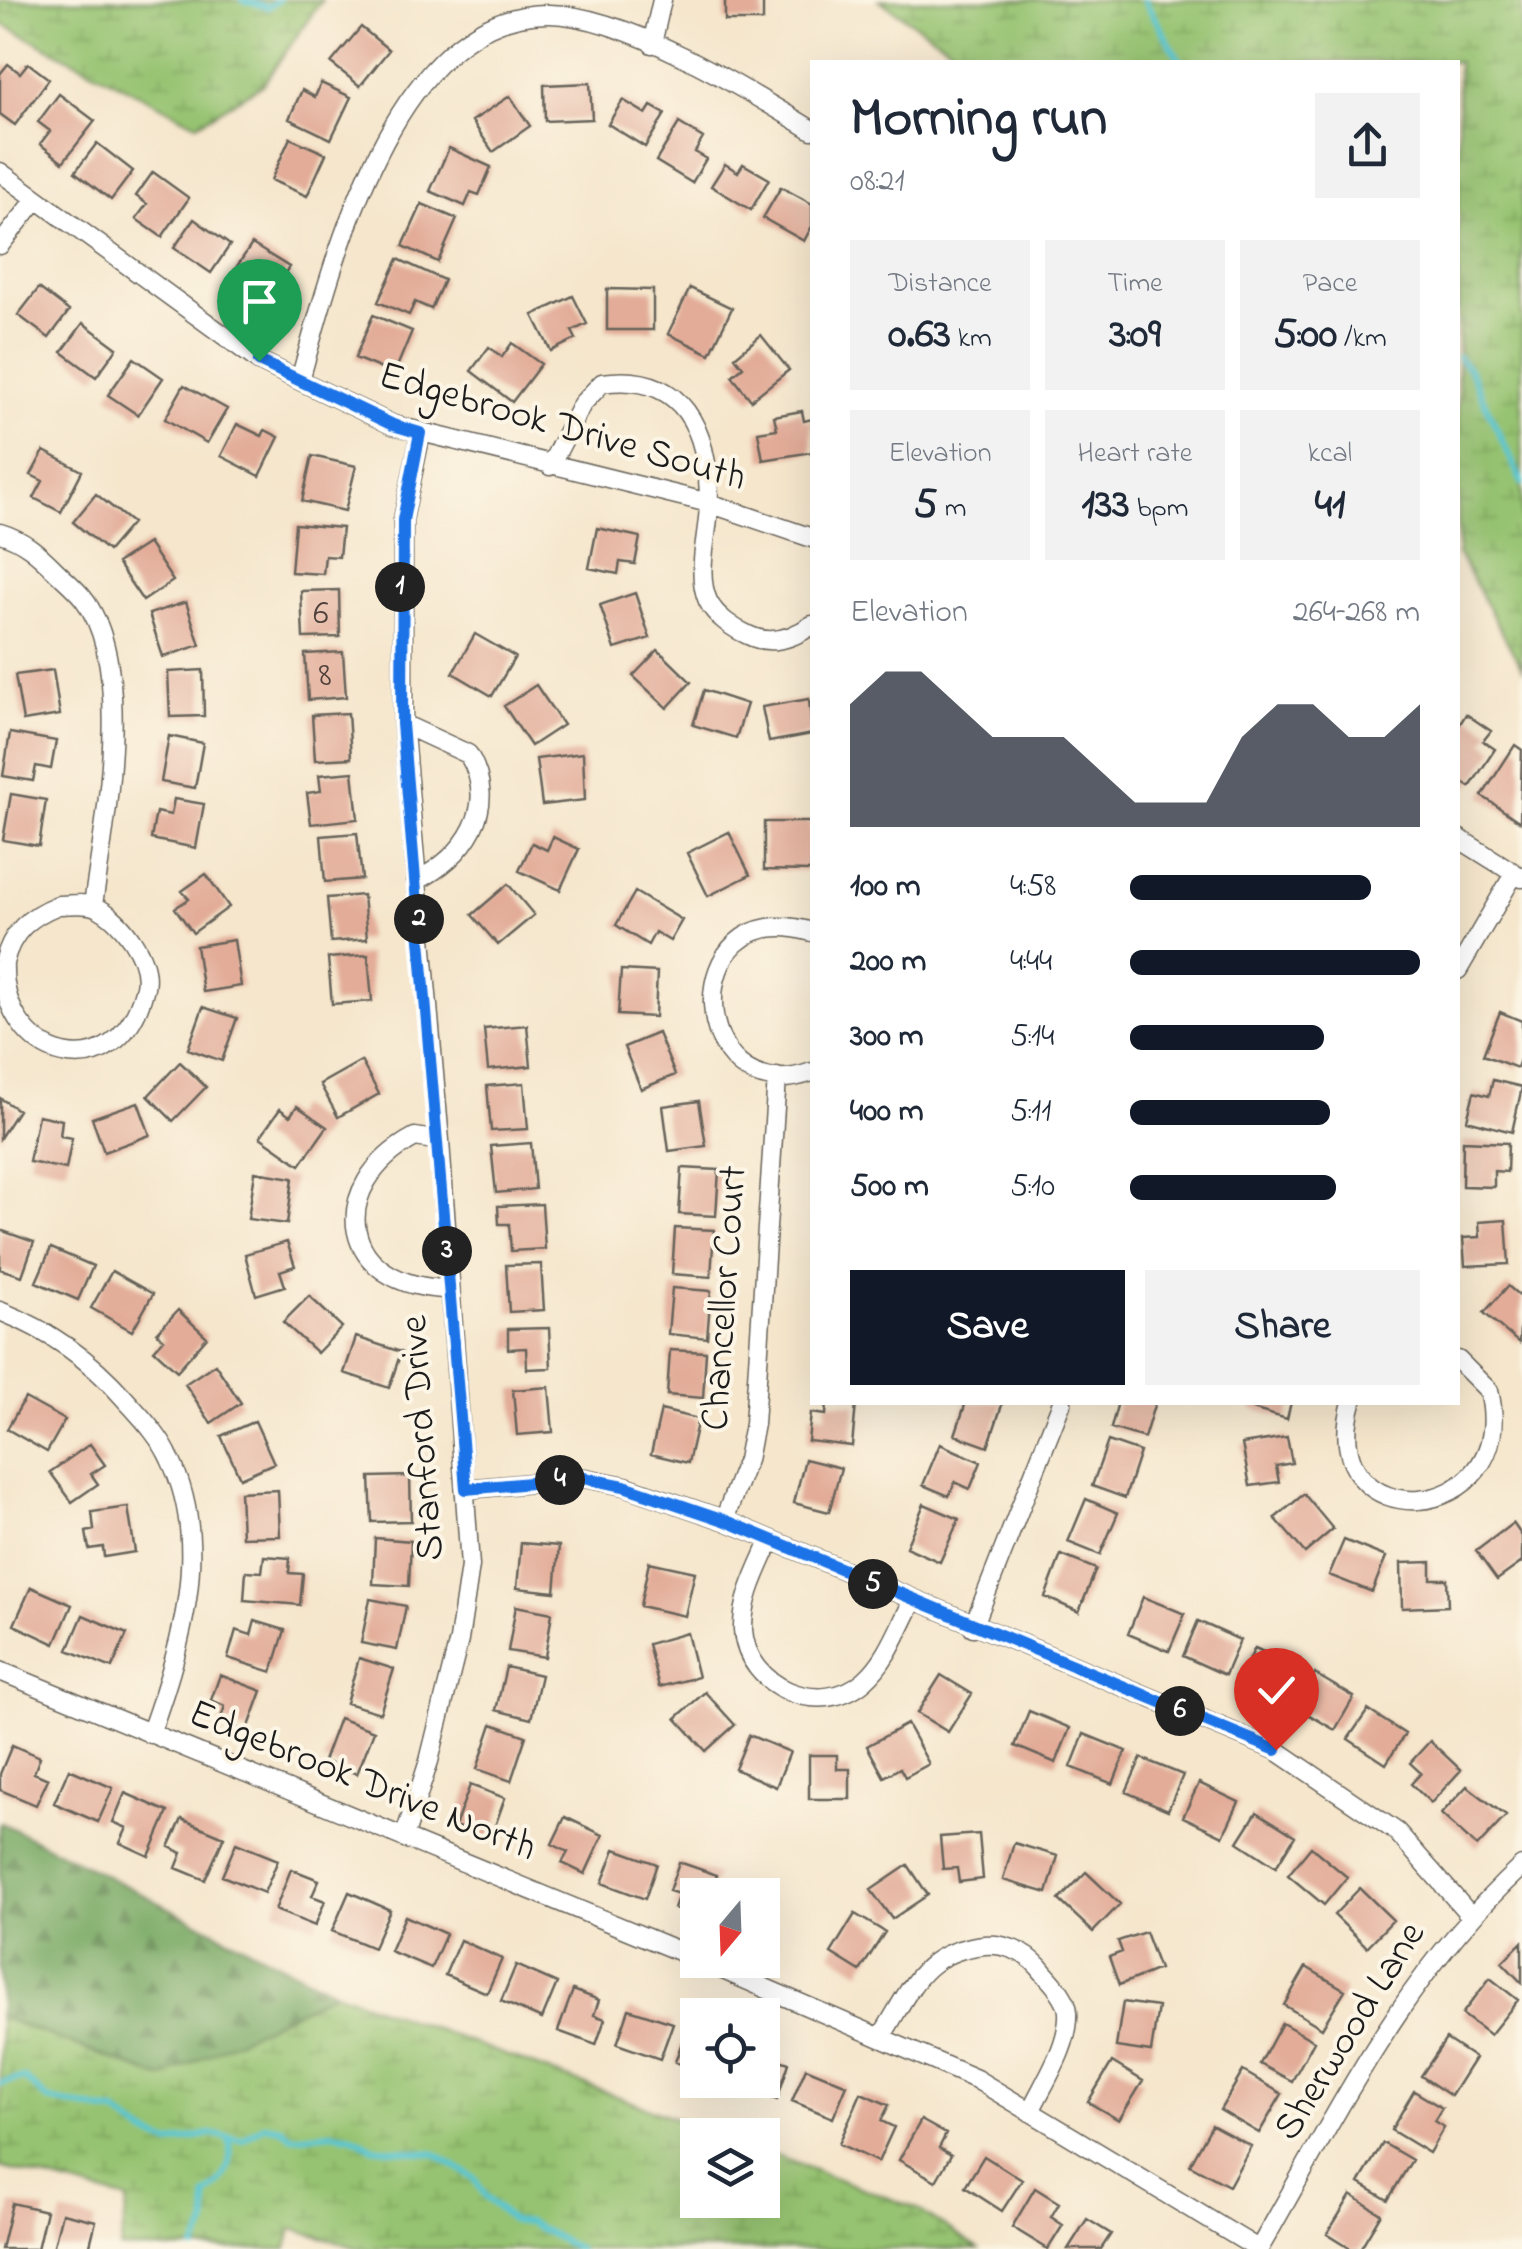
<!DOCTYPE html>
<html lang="en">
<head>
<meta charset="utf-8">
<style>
	:root { --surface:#fff; --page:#f2f2f3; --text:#1f2937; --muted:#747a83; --accent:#111827 }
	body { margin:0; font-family:"Indie Flower",sans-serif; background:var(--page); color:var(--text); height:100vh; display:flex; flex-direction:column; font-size:38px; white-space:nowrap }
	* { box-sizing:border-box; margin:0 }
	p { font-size:32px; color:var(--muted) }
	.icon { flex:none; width:55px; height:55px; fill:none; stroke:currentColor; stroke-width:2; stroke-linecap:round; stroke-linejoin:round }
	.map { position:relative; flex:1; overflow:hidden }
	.sheet { position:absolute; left:810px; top:60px; width:650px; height:1345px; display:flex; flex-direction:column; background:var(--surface); border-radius:0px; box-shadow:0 10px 40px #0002 }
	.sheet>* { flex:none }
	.needle { width:65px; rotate:199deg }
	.fabs { position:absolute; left:680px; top:1878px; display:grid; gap:20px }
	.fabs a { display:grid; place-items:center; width:100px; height:100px; border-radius:0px; background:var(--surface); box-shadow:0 10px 40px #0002; font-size:50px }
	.pin { position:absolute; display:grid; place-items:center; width:85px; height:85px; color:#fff; margin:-102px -42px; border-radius:50% 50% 50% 0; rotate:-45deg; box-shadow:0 0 10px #0007 }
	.pin .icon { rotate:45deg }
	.km { position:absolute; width:50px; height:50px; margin:-25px; border-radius:50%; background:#222; color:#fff; font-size:28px; line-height:50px; text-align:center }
	.round { display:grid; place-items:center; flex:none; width:105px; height:105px; border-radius:0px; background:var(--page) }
	.headline { display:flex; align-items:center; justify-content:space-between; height:170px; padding:0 40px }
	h1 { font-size:55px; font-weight:800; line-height:75px }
	.metrics { display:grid; grid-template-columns:repeat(3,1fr); gap:15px; height:170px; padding:10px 40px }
	.metrics div { display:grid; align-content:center; border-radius:0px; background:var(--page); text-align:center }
	.metrics b { font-size:42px; font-weight:800 }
	.metrics small { font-size:28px; font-weight:400 }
	.metrics p { font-size:28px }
	.chart { height:280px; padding:20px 40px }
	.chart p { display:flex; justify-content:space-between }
	.chart svg { width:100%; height:180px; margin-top:10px; fill:var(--accent); opacity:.7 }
	.primary-button { display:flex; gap:20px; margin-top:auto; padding:20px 40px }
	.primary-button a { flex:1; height:115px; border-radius:0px; background:var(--accent); color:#fff; font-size:40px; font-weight:800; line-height:115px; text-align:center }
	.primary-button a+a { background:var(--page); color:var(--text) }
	ul { padding:0 40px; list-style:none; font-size:32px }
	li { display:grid; grid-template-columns:160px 120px 1fr; align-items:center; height:75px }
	li i { height:25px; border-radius:12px; background:var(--accent) }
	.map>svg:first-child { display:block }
</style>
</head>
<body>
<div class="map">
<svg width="1522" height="2249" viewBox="0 0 1522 2249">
	<defs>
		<pattern id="forest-firs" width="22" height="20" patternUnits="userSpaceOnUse" patternTransform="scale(2.5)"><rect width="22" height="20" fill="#78a963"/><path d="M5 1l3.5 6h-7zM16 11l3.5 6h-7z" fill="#628951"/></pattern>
		<pattern id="wetland-marsh" width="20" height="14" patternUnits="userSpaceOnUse" patternTransform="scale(2.5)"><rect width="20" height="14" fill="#96c371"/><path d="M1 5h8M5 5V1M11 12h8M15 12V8" fill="none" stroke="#81a761"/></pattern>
	</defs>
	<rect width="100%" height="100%" fill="#fcf5e5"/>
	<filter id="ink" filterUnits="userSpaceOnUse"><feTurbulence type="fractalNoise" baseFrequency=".01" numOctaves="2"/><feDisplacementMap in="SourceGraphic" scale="20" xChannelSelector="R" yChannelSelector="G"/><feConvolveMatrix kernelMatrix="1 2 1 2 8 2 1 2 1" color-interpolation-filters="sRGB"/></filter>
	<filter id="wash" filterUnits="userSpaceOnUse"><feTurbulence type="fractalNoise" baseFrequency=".0048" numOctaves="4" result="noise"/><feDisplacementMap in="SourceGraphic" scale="40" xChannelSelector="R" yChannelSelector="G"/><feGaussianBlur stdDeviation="2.25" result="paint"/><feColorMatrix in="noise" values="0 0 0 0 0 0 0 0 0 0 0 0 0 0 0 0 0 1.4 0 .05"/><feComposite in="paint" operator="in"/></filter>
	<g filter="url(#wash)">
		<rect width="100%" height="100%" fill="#f5e6cc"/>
		<path fill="url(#forest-firs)" stroke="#4a6240" stroke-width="2.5" d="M0,1822L335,1992L161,2078L0,2017Z"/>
		<path fill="url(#wetland-marsh)" stroke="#597046" stroke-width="2.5" d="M0,0H322L263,84L197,124L0,23Z
			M879,0H1522V668L1458,554V62H972Z
			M335,1992L721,2135H698V2200H762L763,2151L916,2208L978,2249H361L292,2228L287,2249H120L128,2200L0,2167V2017L161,2078Z"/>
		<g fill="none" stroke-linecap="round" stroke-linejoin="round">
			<path stroke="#5ac6d2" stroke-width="6" d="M243,0L267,7L279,0
				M1144,0L1181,62
				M1458,357L1469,369L1522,483
				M0,2083L24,2078L48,2100L116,2113L146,2134L170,2144L209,2134L242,2140L265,2125L281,2128L292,2137L332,2133L352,2136L372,2147L436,2154L474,2178L487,2199L512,2221L529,2223L578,2249
				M195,2249L207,2223L206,2196C226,2180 234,2165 229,2139"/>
		</g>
		<g id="blocks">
			<path fill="#e2ac98" d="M725,0H763V21H725Z
				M361,27L389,50L360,86L331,63Z
				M28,63L49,79L15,125L0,114V74L8,64L20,73Z
				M321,83L351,97L331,139L289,119L302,90L315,97Z
				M590,83L592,119L545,121L544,85Z
				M59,94L95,121L63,162L40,144L50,131L38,122Z
				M510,96L530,126L493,152L472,121Z
				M623,100L646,114L651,106L665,114L645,147L608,124Z
				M679,123L703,138L695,152L706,159L692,183L656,161Z
				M290,138L326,154L307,196L271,180Z
				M97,143L133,171L111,200L75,172Z
				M449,148L491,167L479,195L471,192L465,206L430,191Z
				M725,164L738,172L743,164L769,179L751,210L711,186Z
				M153,172L189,198L162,237L136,219L147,204L136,196Z
				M781,187L812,204V226L804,241L763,218Z
				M422,204L457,219L438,262L403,246Z
				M194,219L230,245L211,273L174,248Z
				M252,244L289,267L264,304L240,289L248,277L235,269Z
				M398,259L444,280L431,309L415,302L409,315L378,302Z
				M39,288L69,311L49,338L18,315Z
				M690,288L732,308L710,354L668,334Z
				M607,289L653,290V330H607Z
				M573,296L587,324L572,331L576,339L551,351L533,315Z
				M373,315L412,331L394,374L355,358Z
				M83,323L117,348L96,377L62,352Z
				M761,335L789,370L751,400L732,376L743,367L735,357Z
				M512,343L541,364L512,402L471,371L489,347L502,357Z
				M134,358L163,378L138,415L108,395Z
				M184,385L227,409L207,443L165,419Z
				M802,411L804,421L812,419V452L763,460L758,432L777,429L774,416Z
				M237,424L262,436L265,430L279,437L260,476L221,456Z
				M44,451L82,471L61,512L34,498L43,481L31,475Z
				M312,456L356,466L345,511L302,501Z
				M96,494L132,523L108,551L73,522Z
				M295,524L342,528L339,557L325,556L323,574L291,572Z
				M597,528L640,537L635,564L620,562L618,574L589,568Z
				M148,543L173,581L143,601L117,563Z
				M339,590L340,637L303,638L301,591Z
				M635,593L650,638L615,649L600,605Z
				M186,602L200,645L163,657L149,614Z
				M475,634L515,657L492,696L453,673Z
				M658,650L691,682L667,708L633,676Z
				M343,652L346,697L308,700L305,654Z
				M53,670L60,715L23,721L15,675Z
				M203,670L204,716L170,717L168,672Z
				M536,685L563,725L531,746L504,706Z
				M704,690L747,704L736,738L693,725Z
				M809,699L812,734L769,742L762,707Z
				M348,713L351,758L315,760L312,715Z
				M1466,714L1491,731L1483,741L1495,749L1470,787L1458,779V727Z
				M10,733L56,741L51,769L36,766L33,781L3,776Z
				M169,736L203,743L195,788L161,782Z
				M1515,745L1522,750L1520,822L1482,796Z
				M583,753L585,800L542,805L536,759Z
				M353,772L358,819L311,824L307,793L321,791L319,775Z
				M11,794L46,800L39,846L3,840Z
				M174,799L204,804L196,848L151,839L156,812L171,815Z
				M764,822H811V871L764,870Z
				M729,832L750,875L708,896L687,853Z
				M357,833L362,879L325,882L321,836Z
				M553,837L579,849L560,890L519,871L532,843L547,850Z
				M206,874L229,907L193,933L175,908L189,899L182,891Z
				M508,884L534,915L498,945L472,915Z
				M635,892L682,920L670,941L655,932L648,945L616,925Z
				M363,895L367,939L331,942L327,898Z
				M234,940L241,986L203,992L196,946Z
				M368,955L372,1001L332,1004L328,958Z
				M621,970L657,972L655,1017L618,1015Z
				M203,1007L237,1018L222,1061L188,1049Z
				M1500,1012L1522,1021V1054L1517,1068L1483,1055Z
				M527,1025L531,1066L488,1070L484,1029Z
				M658,1033L675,1075L641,1089L624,1047Z
				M361,1061L379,1094L338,1117L320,1084Z
				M180,1062L206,1087L173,1121L148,1096Z
				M1493,1080L1522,1087L1512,1132L1467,1120L1474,1092L1489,1096Z
				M524,1083L528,1129L491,1131L487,1086Z
				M0,1098L18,1110L0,1138Z
				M699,1101L706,1146L669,1151L663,1106Z
				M138,1102L150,1135L104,1152L92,1118Z
				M297,1106L327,1127L300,1165L260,1137L280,1109L290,1116Z
				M38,1115L62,1120L60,1136L72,1138L66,1169L29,1162Z
				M1463,1141L1508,1143L1507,1172L1494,1171V1187L1462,1186Z
				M531,1143L535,1189L496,1193L491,1146Z
				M682,1168L719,1170L716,1216L679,1214Z
				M255,1172L293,1178L287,1224L248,1219Z
				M542,1204L545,1249L511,1251L509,1224H499L498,1206Z
				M1506,1220L1509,1264L1465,1266L1463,1238L1480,1237L1479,1222Z
				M675,1228L714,1230L711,1277L672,1274Z
				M0,1230L34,1242L22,1276L0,1269Z
				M287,1242L295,1266L280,1271L285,1286L256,1295L245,1254Z
				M51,1248L93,1266L78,1300L36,1282Z
				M541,1264L544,1310L509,1312L506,1265Z
				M112,1271L153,1294L132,1331L91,1308Z
				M1508,1286L1522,1298L1519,1343L1484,1313Z
				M672,1288L711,1291L707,1338L668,1334Z
				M309,1296L342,1327L317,1353L283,1322Z
				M178,1310L207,1337L177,1371L154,1350L164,1339L157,1333Z
				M549,1328L551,1368L527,1369L526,1348L508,1349V1329Z
				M356,1337L401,1352L389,1388L344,1373Z
				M670,1350L706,1352L703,1398L667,1395Z
				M215,1364L241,1403L211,1423L185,1384Z
				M549,1387L553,1432L517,1435L513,1390Z
				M25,1398L65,1420L47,1452L7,1429Z
				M827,1402L856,1404L852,1446L808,1441L811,1413L826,1415Z
				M966,1402H1003L988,1447L955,1435Z
				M1118,1402H1155L1144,1438L1111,1428Z
				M1254,1402H1291L1287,1419L1252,1409Z
				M661,1410L698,1419L688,1463L651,1454Z
				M255,1421L274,1463L240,1478L221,1436Z
				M1287,1437L1292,1463L1276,1466L1279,1482L1250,1486L1242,1444Z
				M1108,1441L1140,1452L1125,1498L1092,1486Z
				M90,1444L105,1465L91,1474L98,1484L72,1502L50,1472Z
				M940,1444L981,1462L970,1489L955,1482L949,1496L923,1485Z
				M805,1459L841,1468L829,1512L794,1503Z
				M410,1476L411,1521L372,1522L370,1477Z
				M278,1490L280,1536L242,1537L240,1492Z
				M1304,1494L1333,1529L1305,1553L1275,1518Z
				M1086,1499L1118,1513L1100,1555L1068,1542Z
				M924,1504L959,1519L940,1562L906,1547Z
				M128,1507L135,1552L104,1557L103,1547L89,1549L86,1532L94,1530L92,1512Z
				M1513,1523L1522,1536V1562L1497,1580L1476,1551Z
				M375,1538L411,1541L409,1586L373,1584Z
				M1344,1540L1386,1557L1372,1592L1329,1575Z
				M521,1543L559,1546L555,1592L517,1588Z
				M1061,1555L1096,1569L1079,1612L1045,1597Z
				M264,1556L290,1558L289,1573L303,1574L300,1605L244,1600L246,1571L262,1572Z
				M649,1562L695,1572L685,1616L640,1606Z
				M1431,1562V1579H1447L1448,1606L1402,1608L1401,1563Z
				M31,1587L72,1605L55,1644L14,1625Z
				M1143,1597L1185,1614L1169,1651L1128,1634Z
				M370,1599L406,1606L397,1650L361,1643Z
				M516,1606L552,1613L545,1657L508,1651Z
				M83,1615L127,1634L112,1668L68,1650Z
				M255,1621L285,1630L272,1672L228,1658L236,1630L251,1635Z
				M1198,1621L1240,1640L1225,1675L1183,1656Z
				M687,1633L698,1677L659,1687L648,1644Z
				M1255,1648L1283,1661L1287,1653L1300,1659L1284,1692L1259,1680L1255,1689L1239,1681Z
				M359,1658L394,1669L380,1713L346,1703Z
				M506,1667L541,1675L531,1719L496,1710Z
				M1315,1674L1354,1697L1335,1730L1296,1707Z
				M220,1675L262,1691L247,1732L220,1721L225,1706L211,1700Z
				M941,1675L972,1694L948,1732L917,1713Z
				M705,1692L735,1725L706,1751L676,1718Z
				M1368,1710L1405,1734L1386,1764L1348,1739Z
				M1029,1711L1070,1728L1056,1763L1015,1746Z
				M339,1718L374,1731L357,1774L323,1761Z
				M492,1724L526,1736L511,1781L477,1769Z
				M907,1724L929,1764L905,1777L900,1768L884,1777L867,1746Z
				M1084,1734L1126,1751L1113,1784L1071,1767Z
				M749,1735L790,1752L776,1787L735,1769Z
				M1430,1741L1461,1770L1431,1803L1411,1784L1421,1773L1410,1763Z
				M12,1745L40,1757L34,1773L48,1779L36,1805L0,1790V1774Z
				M809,1755H837V1769H850V1799H809Z
				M1141,1758L1183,1775L1168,1810L1126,1792Z
				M69,1769L113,1788L98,1822L54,1803Z
				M1199,1783L1239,1802L1223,1836L1183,1817Z
				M470,1785L505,1798L490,1840L455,1826Z
				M1467,1786L1506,1816L1477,1847L1441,1814Z
				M125,1793L168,1812L149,1856L120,1843L127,1828L113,1822Z
				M1257,1812L1295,1836L1276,1867L1238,1842Z
				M565,1817L603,1835L585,1874L562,1863L568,1852L552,1844Z
				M182,1819L224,1837L205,1880L176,1868L182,1853L169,1847Z
				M979,1834L983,1879L959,1882L957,1868L943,1869L940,1837Z
				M236,1843L278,1860L264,1893L222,1876Z
				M1014,1843L1058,1856L1047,1893L1003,1880Z
				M1311,1847L1347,1877L1324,1905L1288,1875Z
				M615,1849L657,1864L645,1899L602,1883Z
				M679,1862L717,1875L710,1895H698V1916L674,1908L679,1894L669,1891Z
				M908,1865L928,1895L892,1919L871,1890Z
				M291,1869L319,1880L312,1896L325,1901L315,1926L275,1910Z
				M1086,1872L1120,1904L1093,1932L1059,1900Z
				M1360,1888L1393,1920L1367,1947L1334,1915Z
				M349,1892L390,1910L373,1948L332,1931Z
				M855,1914L885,1932L860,1971L831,1953Z
				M405,1916L446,1934L431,1968L390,1951Z
				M1145,1932L1159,1969L1119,1985L1109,1957L1122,1952L1118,1941Z
				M460,1940L502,1959L487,1993L445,1975Z
				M1522,1942V1983L1502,1962Z
				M516,1965L557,1983L542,2019L501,2001Z
				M1306,1967L1345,1990L1322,2028L1284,2005Z
				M1490,1978L1518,2000L1490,2035L1462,2014Z
				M573,1990L599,2000L594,2015L605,2019L596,2045L558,2031Z
				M1123,2002L1158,2007L1151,2052L1116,2047Z
				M629,2009L673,2023L660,2059L617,2044Z
				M1282,2023L1314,2041L1292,2081L1260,2064Z
				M687,2028L698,2031V2070L675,2062Z
				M1446,2039L1475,2058L1451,2096L1421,2076Z
				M762,2054L789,2063L777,2100L732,2084L734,2080H762Z
				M1112,2062L1143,2081L1119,2120L1088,2102Z
				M806,2068L847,2085L833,2118L792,2101Z
				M1243,2071L1282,2094L1259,2133L1220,2110Z
				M1414,2091L1442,2108L1434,2121L1444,2127L1429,2153L1391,2130Z
				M861,2093L889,2105L881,2121L894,2127L878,2162L839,2144Z
				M921,2120L946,2134L939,2148L951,2155L936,2181L899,2160Z
				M1212,2125L1251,2146L1229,2186L1190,2165Z
				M1383,2143L1412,2160L1388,2200L1359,2183Z
				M984,2156L1022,2180L1002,2211L965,2187Z
				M1035,2188L1059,2203L1051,2217L1063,2225L1048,2249L1012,2227Z
				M1351,2195L1381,2214L1360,2249H1351L1327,2234Z
				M12,2203L46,2211L37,2249H1Z
				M62,2213L96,2221L89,2249H53Z
				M1087,2219L1111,2234L1101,2249H1068Z"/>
		</g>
	</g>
	<g filter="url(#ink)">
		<use href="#blocks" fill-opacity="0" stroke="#68635a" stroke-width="2.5"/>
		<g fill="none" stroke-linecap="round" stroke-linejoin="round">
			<defs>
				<path id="minor" d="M652,44L662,0
					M0,172L259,361L393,425L709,503L812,538
					M0,245L35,201
					M300,380C333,263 394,12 549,14C626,15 747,90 812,130
					M550,466L582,404L602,383C684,371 709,431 709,503C709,533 695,573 708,601C715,616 734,629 748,635C770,646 793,638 812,625
					M0,533C24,540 39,554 56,571C65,580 75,588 83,598C136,665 104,826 93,905
					M403,724L468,754C501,808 464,857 416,881
					M1458,838L1522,878
					M58,905C70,905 86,902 96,907C121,918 151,959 145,987C118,1098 0,1060 4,963C11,932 30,916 58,905Z
					M812,932C674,891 686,1118 812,1072
					M1458,970L1514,874
					M440,1141L415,1137C324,1186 339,1288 450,1289
					M0,1311C48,1330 90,1359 124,1398C140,1416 160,1436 170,1459C212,1545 181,1649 150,1734
					M1352,1402C1314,1541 1522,1528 1489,1391L1458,1360
					M467,1489L585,1478L625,1486L724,1520L1276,1750L1397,1832L1469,1914
					M724,1520L747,1460L754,1424L777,1077
					M770,1542C758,1569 742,1599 743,1630C747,1688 821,1719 865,1680C888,1660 899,1627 913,1601
					M973,1627L1062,1402
					M0,1671L698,1959
					M405,1835L429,1761L459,1640L470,1566L440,1141L403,724V520L421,433
					M700,1960L976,2079L1258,2249
					M881,2037C912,1988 921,1952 984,1945C1004,1943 1026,1952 1039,1967C1049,1980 1067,1995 1068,2012C1070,2045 1044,2082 1030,2112
					M1259,2249C1338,2112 1404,1974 1522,1866"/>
			</defs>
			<use href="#minor" stroke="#68635a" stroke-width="21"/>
			<use href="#minor" stroke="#fff" stroke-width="18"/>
		</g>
	</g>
	<g fill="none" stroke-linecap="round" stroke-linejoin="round" filter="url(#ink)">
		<defs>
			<path id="route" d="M259,361L393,425L420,433L403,520L402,724L466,1489L584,1478L624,1486L724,1520L1276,1750"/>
		</defs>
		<use href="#route" stroke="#fff" stroke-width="20"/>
		<use href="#route" stroke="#1a73e8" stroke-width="12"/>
	</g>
	<g text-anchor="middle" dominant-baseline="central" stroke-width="8" stroke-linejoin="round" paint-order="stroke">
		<g font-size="35" fill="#4e403b">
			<text x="321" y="614">6</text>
			<text x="325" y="676">8</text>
		</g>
		<g font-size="40" fill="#1c1c1c" stroke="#fcf5e5">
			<text transform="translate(562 428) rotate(16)">Edgebrook Drive South</text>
			<text transform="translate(726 1298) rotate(-86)">Chancellor Court</text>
			<text transform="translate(424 1438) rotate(-94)">Stanford Drive</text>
			<text transform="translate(362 1782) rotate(22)">Edgebrook Drive North</text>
			<text transform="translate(1351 2032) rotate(-58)">Sherwood Lane</text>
		</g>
	</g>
</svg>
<div class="fabs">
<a><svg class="needle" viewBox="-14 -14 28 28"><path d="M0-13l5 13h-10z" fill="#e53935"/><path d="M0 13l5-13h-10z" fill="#747a83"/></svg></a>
<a><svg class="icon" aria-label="locate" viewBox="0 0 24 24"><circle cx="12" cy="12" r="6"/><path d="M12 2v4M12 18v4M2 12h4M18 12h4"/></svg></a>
<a><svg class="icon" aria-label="layers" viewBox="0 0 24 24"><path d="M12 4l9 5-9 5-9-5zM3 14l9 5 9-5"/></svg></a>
</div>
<div class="pin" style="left:259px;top:361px;background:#1e9e55"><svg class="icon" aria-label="arrive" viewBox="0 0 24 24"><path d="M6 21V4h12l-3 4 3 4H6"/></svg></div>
<div class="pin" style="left:1276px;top:1750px;background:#d93025"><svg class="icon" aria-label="check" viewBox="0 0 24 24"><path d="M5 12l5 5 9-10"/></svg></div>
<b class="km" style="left:400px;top:587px">1</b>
<b class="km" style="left:419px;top:919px">2</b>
<b class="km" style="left:447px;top:1251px">3</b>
<b class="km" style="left:560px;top:1480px">4</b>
<b class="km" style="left:873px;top:1584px">5</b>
<b class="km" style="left:1180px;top:1711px">6</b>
<section class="sheet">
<div class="headline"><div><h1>Morning run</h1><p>08:21</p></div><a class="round"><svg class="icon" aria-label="share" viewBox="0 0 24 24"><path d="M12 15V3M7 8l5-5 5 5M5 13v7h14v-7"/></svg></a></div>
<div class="metrics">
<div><p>Distance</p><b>0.63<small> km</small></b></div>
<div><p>Time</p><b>3:09</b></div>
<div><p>Pace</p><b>5:00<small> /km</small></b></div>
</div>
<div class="metrics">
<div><p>Elevation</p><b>5<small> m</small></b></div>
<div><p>Heart rate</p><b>133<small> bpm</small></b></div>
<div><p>kcal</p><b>41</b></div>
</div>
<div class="chart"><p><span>Elevation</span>264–268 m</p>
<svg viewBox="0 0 160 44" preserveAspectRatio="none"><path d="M0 44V14L10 6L20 6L30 14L40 22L50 22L60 22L70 30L80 38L90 38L100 38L110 22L120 14L130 14L140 22L150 22L160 14V44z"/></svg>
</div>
<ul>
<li><b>100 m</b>4:58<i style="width:83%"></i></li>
<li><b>200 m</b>4:44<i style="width:100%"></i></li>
<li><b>300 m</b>5:14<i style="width:67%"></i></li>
<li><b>400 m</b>5:11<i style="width:69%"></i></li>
<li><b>500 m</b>5:10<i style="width:71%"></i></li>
</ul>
<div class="primary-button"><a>Save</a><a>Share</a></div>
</section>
</div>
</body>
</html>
